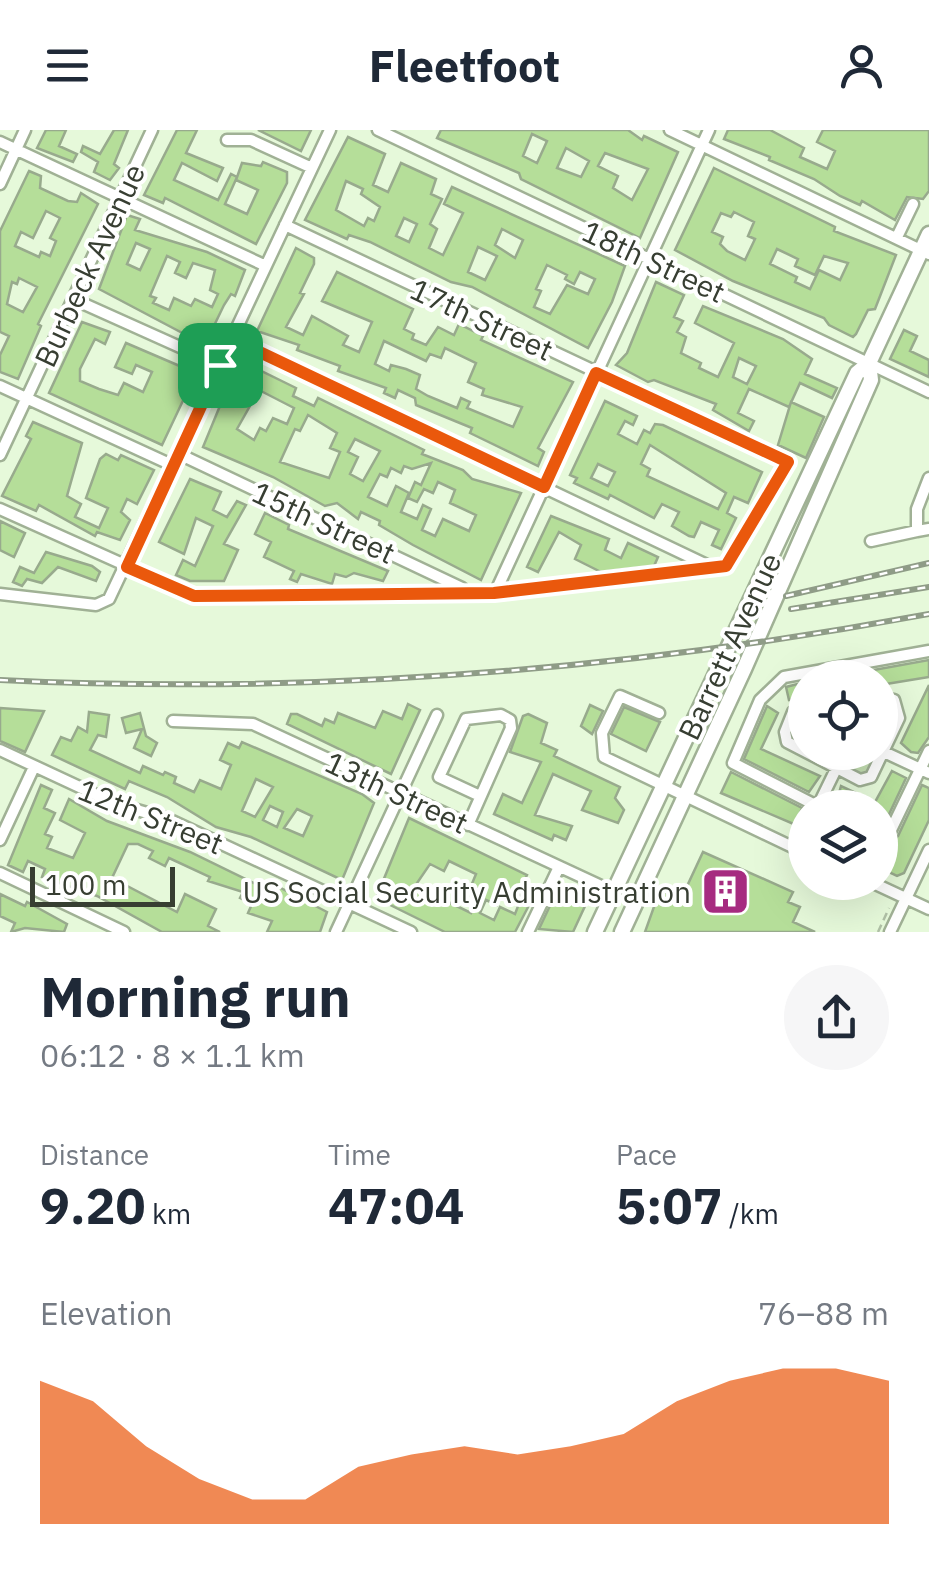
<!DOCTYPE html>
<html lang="en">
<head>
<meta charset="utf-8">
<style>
	:root { --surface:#fff; --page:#f6f6f7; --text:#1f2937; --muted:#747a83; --accent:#ea580c }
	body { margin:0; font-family:"IBM Plex Sans",sans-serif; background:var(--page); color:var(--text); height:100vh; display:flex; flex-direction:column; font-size:38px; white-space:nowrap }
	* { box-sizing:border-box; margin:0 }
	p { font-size:32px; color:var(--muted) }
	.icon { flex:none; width:55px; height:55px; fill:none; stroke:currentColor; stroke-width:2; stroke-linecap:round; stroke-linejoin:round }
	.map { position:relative; height:802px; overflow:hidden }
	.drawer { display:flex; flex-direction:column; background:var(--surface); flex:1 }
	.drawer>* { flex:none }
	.buttons { position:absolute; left:788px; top:530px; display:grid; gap:20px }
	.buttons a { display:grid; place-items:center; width:110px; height:110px; border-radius:50%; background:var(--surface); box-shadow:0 10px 40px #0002; font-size:50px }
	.scale { position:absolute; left:30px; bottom:25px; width:145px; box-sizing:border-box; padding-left:10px; border:5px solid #373e32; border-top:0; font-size:28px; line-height:35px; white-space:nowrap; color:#373e32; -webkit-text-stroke:8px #fff; paint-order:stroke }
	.pin { position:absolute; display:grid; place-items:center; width:85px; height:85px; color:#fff; margin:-42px; border-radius:20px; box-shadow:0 5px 15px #0006 }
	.round { display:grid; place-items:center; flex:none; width:105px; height:105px; border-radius:52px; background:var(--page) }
	.headline { display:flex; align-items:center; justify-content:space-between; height:170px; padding:0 40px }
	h1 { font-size:55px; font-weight:700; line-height:75px }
	.metrics { display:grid; grid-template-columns:repeat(3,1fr); gap:15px; height:170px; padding:10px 40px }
	.metrics div { display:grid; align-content:center }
	.metrics b { font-size:50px; font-weight:700 }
	.metrics small { font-size:28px; font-weight:400 }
	.metrics p { font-size:28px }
	.chart { height:280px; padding:20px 40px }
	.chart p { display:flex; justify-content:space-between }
	.chart svg { width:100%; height:180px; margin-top:10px; fill:var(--accent); opacity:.7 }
	header { display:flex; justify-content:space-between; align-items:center; height:130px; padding:0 40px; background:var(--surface); font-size:45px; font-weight:700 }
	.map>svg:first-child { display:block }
</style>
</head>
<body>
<header><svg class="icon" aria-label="menu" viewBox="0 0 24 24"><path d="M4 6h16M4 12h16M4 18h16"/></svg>Fleetfoot<svg class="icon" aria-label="person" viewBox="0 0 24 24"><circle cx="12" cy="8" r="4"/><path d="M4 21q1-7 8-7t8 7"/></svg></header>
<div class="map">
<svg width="929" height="802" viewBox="0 0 929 802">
	<defs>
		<pattern id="grass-dots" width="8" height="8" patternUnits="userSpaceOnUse" patternTransform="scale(2.5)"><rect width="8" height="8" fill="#c4dfb2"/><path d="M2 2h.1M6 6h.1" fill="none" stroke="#a9c09a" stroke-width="1.8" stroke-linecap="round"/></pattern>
	</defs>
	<rect width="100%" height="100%" fill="#e6f9da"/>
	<path fill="url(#grass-dots)" d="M815,623H877L868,642L859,644Z"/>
	<path fill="#b5de99" stroke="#98aa8d" stroke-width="2.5" fill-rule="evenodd" d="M46,0H66L59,16L77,24L73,32L37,18Z
		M114,0H128L114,34L119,38L110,50L94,42L98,32L81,22L83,16L100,24Z
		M177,0H197L186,23L223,38L217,51L182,33L174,50L218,70L231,44L237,47L225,74L247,84L258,60L236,50L242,33L261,36L263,32L287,42V53L256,114L165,68L163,73L144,65Z
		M258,0H311L301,21Z
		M441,0H628L642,10L644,6L678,22L640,108L521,49L519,43L437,8ZM532,4L547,11L537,33L523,26ZM566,18L589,31L581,47L557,38ZM605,23L648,39L632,70L613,58L618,46L598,36Z
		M728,0H770L804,18L800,27L827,39L835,21L817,12L823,0H929V61L923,69L907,67L895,90L862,71L860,75L840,66L814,49L769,30L770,27L724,9Z
		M348,7L385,24L373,55L388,62L401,33L436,49L431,64L442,69L430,94L437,99L429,118L443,125L463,83L444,74L452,57L625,136L612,172L588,218L472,157L451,152L370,112L349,105L347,109L305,90ZM346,51L363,59L361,64L380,77L374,91L368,88L364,96L336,80ZM404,88L417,94L409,112L396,106ZM502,99L523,110L515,128L495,115ZM478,117L497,126L485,150L468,142ZM547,135L567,145L565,149L574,154L580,142L595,149L588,164L567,155L550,184L534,177L541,161L536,159Z
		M714,38L835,97L834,101L896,125L875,179L868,180L856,204L853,207L829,195L824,188L733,151L675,120ZM734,82L754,92L748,106L755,109L745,130L727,121L720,114L723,107L712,102L721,83L731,87ZM777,119L798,129L795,136L815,145L824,126L848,133L840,150L819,140L810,159L795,152L797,147L770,134Z
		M29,41L41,46L40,58L68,71L77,72L81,63L98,74L38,194L41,196L18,249L0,242V225L9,206L0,202V101ZM46,81L60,88L50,108L56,111L50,126L41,122L39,127L15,116L21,102L33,108ZM19,148L37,157L23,182L7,174L12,152L17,154Z
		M127,85L140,89L135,100L207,122L245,140L235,166L231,164L224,175L210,204L214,206L209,217L99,159ZM136,113L150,119L140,140L127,134ZM167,126L180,132L175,143L186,148L193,133L215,140L210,160L218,164L212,177L195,169L191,176L174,168L169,180L153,173L156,168L150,166Z
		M296,118L314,128V134L300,163L304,164L286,197L303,205L312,186L348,206L343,215L359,222L372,192L322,171L337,142L413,179L404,199L414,204L412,209L426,215L438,197L454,205L459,194L483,206L481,210L573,252L538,318L544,322L538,336L470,303L472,298L416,275L415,268L398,260L395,268L384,263L386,258L338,241L340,236L297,220L299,215L257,201ZM384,211L426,231L430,224L441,228L445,218L476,233L468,252L484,259L482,265L522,277L513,297L467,278L470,272L461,268L457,278L428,266L416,259L420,245L406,239L391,235L389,241L375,234Z
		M656,152L684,165L674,187L683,191L677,202L686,207L681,223L701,233L699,238L718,247L734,213L695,193L703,176L783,209L812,229L805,244L837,258L832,268L800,253L789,277L749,259L738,283L754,291L749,301L713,280L716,274L654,250L648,252L616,235L627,223ZM739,228L756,236L747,254L733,247Z
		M82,192L110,202L105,214L95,209L80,239V251L99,259L118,265L124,253L143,262L152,242L136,235L132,244L115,237L126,213L196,243L162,315L49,263Z
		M904,200L917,206L910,221L929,230V247L890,229Z
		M243,232L296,258L293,266L314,276L318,268L424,320L422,324L463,340L472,349L521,363L481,450L413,415L379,395L380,391L361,382L358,389L337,373L325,376L273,347L203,317L222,271L231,275L238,260L231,257ZM259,260L294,278L287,294L273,288L266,301L260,298L254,310L237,299ZM308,285L337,303L330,318L340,322L329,348L280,332L295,299L300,301ZM355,309L380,321L363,351L350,344L358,327L348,322ZM431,333L421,355L415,352L408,368L417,372L424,359L433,363L438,352L455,360L450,373L476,385L469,401L443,389L435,406L422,400L431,379L423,375L417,389L401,382L409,363L396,356L387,376L368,367L380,344L387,347L391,338L401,343L404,336L412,339Z
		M605,271L637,286L633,295L625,291L618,304L637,314L644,300L650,303L655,294L663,295L762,342L748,373L734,367L727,383L736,388L721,419L712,415L719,400L701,392L694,407L689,406L672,396L679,382L662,374L654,388L610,365L608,369L574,353L577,348L570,345ZM650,315L726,363L718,379L647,346L650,339L641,334ZM598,334L615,342L608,356L591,348Z
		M791,272L824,287L806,328L778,315Z
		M33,292L82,313L67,366L81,374L75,387L99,398L108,378L86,368L100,329L106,324L118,330L121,325L154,340L137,374L127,369L121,382L130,390L120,410L97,402L95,406L39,375L36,381L2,366L31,309L26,306Z
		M190,349L221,362L213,380L227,387L237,371L246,375L224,414L238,420L224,451H190L176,445L183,430L195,436L213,396L196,388L184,424L159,412Z
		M265,383L289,395L288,399L388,441L383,451L354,443L346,447L335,444L332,454L301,444L297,452L290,449L294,441L264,427L271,412L255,404Z
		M551,386L609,409L605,420L621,428L628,413L658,427L654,436L601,442L575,429L581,415L559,402L538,442L527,437Z
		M0,391L25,403L14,427L0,420Z
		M46,422L92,436L100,442L96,451L58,437L42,453L27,449L22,456L13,452L20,437L34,443Z
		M929,530V547L880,555V548H869L868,541Z
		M805,552V567L789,570L786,557Z
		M929,555V607L918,623L911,622L901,613Z
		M408,574L420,580L391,644L287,594L291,584H297L322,596L325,589L334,593L338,583L375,598L383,581L402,589Z
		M590,575L603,581L592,604L581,596Z
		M767,576L778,583L761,619L820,646L809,662L744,629Z
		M624,577L660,592L646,621L611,604Z
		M0,578L44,581L25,622L0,611Z
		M89,582L109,585L106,607L98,605L90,620L140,643L143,636L163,645L165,642L176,647L174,653L194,662L200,650L221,659L231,635L220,630L228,613L239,618L242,612L362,664L374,673L342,750L251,707L216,697L167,667L129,651L125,659L52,625L61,607L71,611L78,597L87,602ZM256,649L273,657L255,687L242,681ZM270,676L283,682L277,697L263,690ZM297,679L312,686L303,706L284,698Z
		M140,583L146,606L157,613L151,626L134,618L142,599L126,603L122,588Z
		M528,584L547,593L541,613L557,620L554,626L620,657L615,668L624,680L618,693L582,680L591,661L553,644L535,685L572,696L566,710L554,705L552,710L494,684L503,664L522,673L541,632L510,622L523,586Z
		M892,641L906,648L884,695L880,697V678H835L841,656L875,672Z
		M731,642L802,678L796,695L721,663Z
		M41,655L52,660L44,678L55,683L45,704L52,707L47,718L73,728L85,703L60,690L69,669L107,691L190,722L268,760L271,753L327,782L320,802H267L272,791L248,783L252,774L240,768L243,762L208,751L210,747L169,728L165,736L149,728L153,721L138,714H128L112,748L177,782L185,764L216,779L208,796L220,802H162L97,766L42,747L45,739L28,731L23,742L8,735Z
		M922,655L929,658V690L904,743L897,746L880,738V715L898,706Z
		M409,688L527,745L524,751L537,760L515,802H445L376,768ZM449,731L476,744L471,756L482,761L471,783L415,756L430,734L444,741ZM505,758L522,766L515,784L500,777L494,790L480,783L486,770L497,775Z
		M703,722L793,762L788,772L800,777L793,792L815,802H645L660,760L681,769Z
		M556,763L585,776L573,802L539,799Z
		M0,764L25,776L27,772L67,794L64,802L25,798L11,802L15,793L0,786Z"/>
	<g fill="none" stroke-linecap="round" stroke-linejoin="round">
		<defs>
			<path id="minor" d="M378,0L929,262
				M670,0L929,124
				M227,10H251L312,38
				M0,12L266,136
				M0,54L25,0
				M897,107L913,74
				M73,169L220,235
				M232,209L709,436
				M0,256L174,336
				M179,324L462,458
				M0,325L152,0
				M929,348L917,379V401L929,399
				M0,379L194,466L495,463L726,436L787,332L285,95
				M871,411L917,401
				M495,463L709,0
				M0,464L96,475L109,469L330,0
				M805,579L793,582L785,602L787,612L860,650L871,647L899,588L894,570L880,567
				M659,583L620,566L602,603L604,627L805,723
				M173,591L253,594L614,762
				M0,620L116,674L168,689L411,802
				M884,622L929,643
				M817,678L836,639
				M821,678L733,633L760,570L784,547L929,521
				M468,695L511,598L510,590L501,585L466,589L439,647L480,666
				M880,706L890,702L929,621
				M0,710L34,637
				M798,719L805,704
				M0,743L124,802
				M871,752L929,779
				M336,802L437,585
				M528,802L559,737
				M890,802L929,720"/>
			<path id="major" d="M595,802L857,243L869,233L929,104
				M622,802L744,539L871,250L869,233"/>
		</defs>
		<use href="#minor" stroke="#a0b195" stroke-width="15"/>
		<use href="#major" stroke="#a0b195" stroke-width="19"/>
		<path stroke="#b0c0a6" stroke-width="2.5" stroke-dasharray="8 5" stroke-linecap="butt" d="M878,802L889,778"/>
		<use href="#minor" stroke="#fff" stroke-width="10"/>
		<use href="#major" stroke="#fff" stroke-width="14"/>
		<defs>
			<path id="rail" d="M786,466L929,433
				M791,479L929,457
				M0,550C312,565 622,541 929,484"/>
		</defs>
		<use href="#rail" stroke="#8f9c87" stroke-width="6"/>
		<use href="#rail" stroke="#fff" stroke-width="2.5" stroke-dasharray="8" stroke-linecap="butt"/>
	</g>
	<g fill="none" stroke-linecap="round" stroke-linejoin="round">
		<defs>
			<path id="route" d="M232,209L544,357L596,243L788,332L726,436L494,463L194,466L127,437Z"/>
		</defs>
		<use href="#route" stroke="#fff" stroke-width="20"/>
		<use href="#route" stroke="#ea580c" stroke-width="12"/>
	</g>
	<defs>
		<symbol id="building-square" viewBox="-11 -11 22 22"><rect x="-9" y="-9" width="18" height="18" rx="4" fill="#a62b80" stroke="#fff"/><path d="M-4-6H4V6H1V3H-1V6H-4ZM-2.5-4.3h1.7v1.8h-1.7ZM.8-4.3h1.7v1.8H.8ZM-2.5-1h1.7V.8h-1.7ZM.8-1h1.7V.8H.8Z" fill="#fff"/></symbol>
	</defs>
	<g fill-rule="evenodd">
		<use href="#building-square" x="698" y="734" width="55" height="55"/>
	</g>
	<g text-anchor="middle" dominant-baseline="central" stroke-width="8" stroke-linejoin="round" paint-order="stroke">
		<g font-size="30" fill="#373e32" stroke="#fff">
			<text transform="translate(654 131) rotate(25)">18th Street</text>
			<text transform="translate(89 135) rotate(-65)">Burbeck Avenue</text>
			<text transform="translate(482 189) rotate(25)">17th Street</text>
			<text transform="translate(324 392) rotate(25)">15th Street</text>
			<text transform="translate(729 516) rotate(-65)">Barrett Avenue</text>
			<text transform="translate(397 662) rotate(25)">13th Street</text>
			<text transform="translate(151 686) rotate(22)">12th Street</text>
		</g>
		<g font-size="30" fill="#373e32" stroke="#fff" text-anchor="end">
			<text x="691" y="761">US Social Security Administration</text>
		</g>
	</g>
</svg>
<div class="buttons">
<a><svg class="icon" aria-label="locate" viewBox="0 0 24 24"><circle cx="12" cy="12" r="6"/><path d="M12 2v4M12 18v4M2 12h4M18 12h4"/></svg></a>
<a><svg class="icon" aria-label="layers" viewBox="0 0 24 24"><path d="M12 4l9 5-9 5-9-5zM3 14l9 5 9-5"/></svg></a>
</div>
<div class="scale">100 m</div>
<div class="pin" style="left:220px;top:235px;background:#1e9e55"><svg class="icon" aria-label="arrive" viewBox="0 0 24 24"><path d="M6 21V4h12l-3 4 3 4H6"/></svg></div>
</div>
<section class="drawer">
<div class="headline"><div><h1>Morning run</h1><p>06:12 · 8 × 1.1 km</p></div><a class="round"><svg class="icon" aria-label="share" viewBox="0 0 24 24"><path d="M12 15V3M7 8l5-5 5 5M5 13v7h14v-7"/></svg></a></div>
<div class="metrics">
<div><p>Distance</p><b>9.20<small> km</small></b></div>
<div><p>Time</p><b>47:04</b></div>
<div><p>Pace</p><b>5:07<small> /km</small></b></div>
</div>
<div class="chart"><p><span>Elevation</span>76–88 m</p>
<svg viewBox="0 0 160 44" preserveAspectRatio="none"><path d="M0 44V9L10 14L20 25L30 33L40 38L50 38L60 30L70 27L80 25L90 27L100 25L110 22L120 14L130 9L140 6L150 6L160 9V44z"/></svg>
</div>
</section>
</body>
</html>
